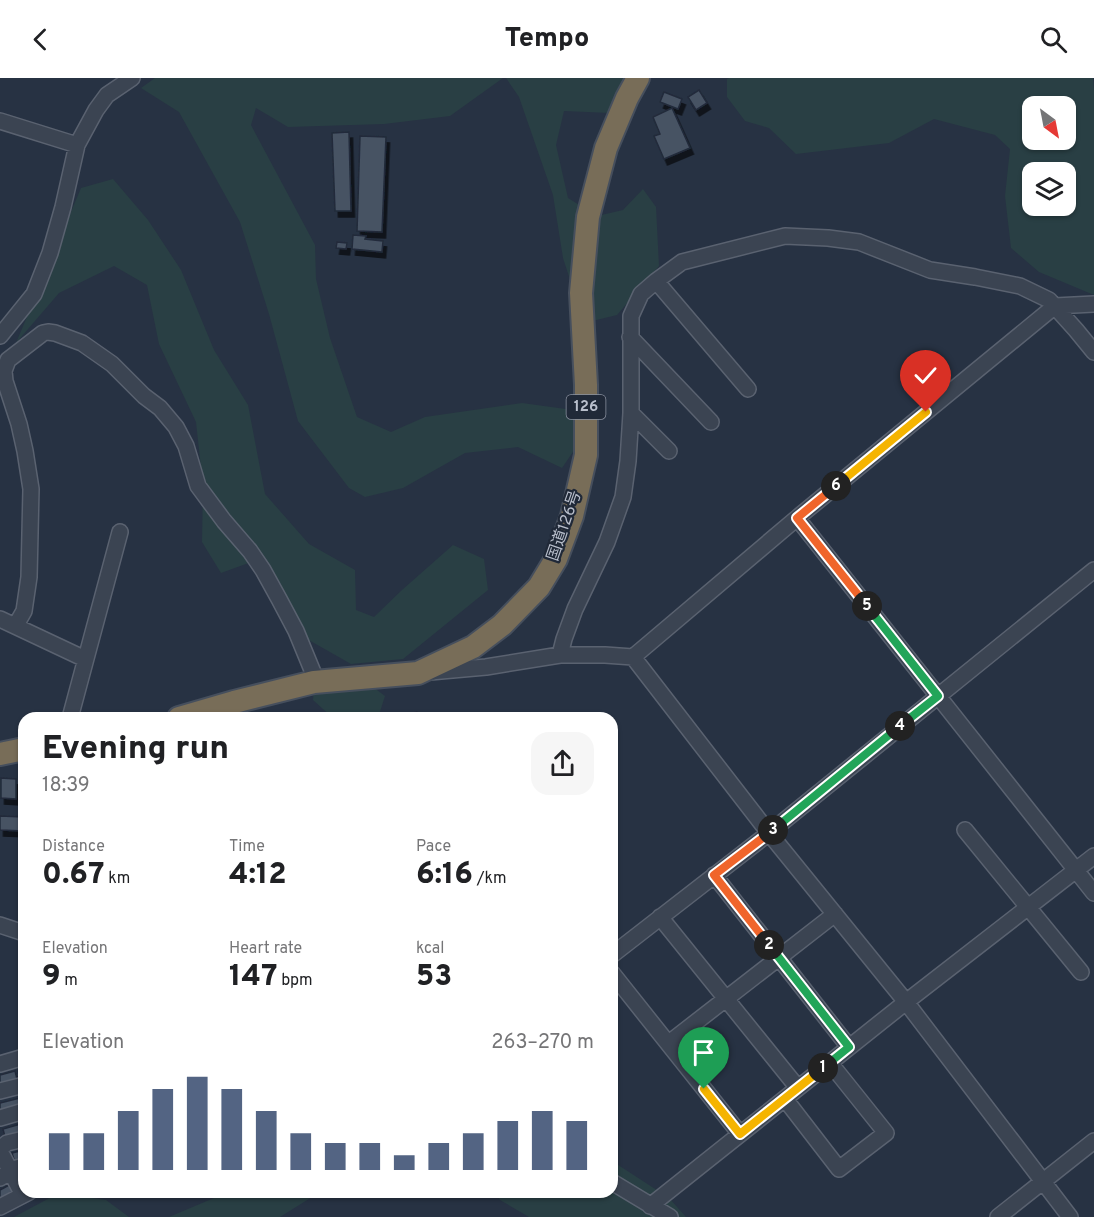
<!DOCTYPE html>
<html lang="en">
<head>
<meta charset="utf-8">
<style>
	:root { --surface:#fff; --page:#f6f6f6; --text:#202124; --muted:#757577; --accent:#536483 }
	body { margin:0; font-family:Overpass,"Noto Sans JP",sans-serif; background:var(--page); color:var(--text); height:100vh; display:flex; flex-direction:column; font-size:22px; white-space:nowrap }
	* { box-sizing:border-box; margin:0 }
	p { font-size:20px; color:var(--muted) }
	.icon { flex:none; width:33px; height:33px; fill:none; stroke:currentColor; stroke-width:2; stroke-linecap:round; stroke-linejoin:round }
	.map { position:relative; flex:1; overflow:hidden }
	.panel { position:absolute; left:18px; top:634px; width:600px; height:486px; display:flex; flex-direction:column; background:var(--surface); border-radius:18px; box-shadow:0 2px 4px #0004 }
	.panel>* { flex:none }
	.needle { width:39px; rotate:148deg }
	.controls { position:absolute; left:1022px; top:18px; display:grid; gap:12px }
	.controls a { display:grid; place-items:center; width:54px; height:54px; border-radius:12px; background:var(--surface); box-shadow:0 2px 4px #0004; font-size:30px }
	.pin { position:absolute; display:grid; place-items:center; width:51px; height:51px; color:#fff; margin:-62px -26px; border-radius:50% 50% 50% 0; rotate:-45deg; box-shadow:0 0 6px #0007 }
	.pin .icon { rotate:45deg }
	.km { position:absolute; width:30px; height:30px; margin:-15px; border-radius:50%; background:#222; color:#fff; font-size:16px; line-height:30px; text-align:center }
	.round { display:grid; place-items:center; flex:none; width:63px; height:63px; border-radius:18px; background:var(--page) }
	.head { display:flex; align-items:center; justify-content:space-between; height:102px; padding:0 24px }
	h1 { font-size:33px; font-weight:800; line-height:45px }
	.figures { display:grid; grid-template-columns:repeat(3,1fr); gap:9px; height:102px; padding:6px 24px }
	.figures div { display:grid; align-content:center }
	.figures b { font-size:30px; font-weight:800 }
	.figures small { font-size:16px; font-weight:400 }
	.figures p { font-size:16px }
	.chart { height:168px; padding:12px 24px }
	.chart p { display:flex; justify-content:space-between }
	.chart svg { width:100%; height:108px; margin-top:6px; stroke:var(--accent); stroke-width:6 }
	header { display:flex; justify-content:space-between; align-items:center; height:78px; padding:0 24px; background:var(--surface); font-size:27px; font-weight:800 }
	.map>svg:first-child { display:block }
</style>
</head>
<body>
<header><svg class="icon" aria-label="back" viewBox="0 0 24 24"><path d="M15 5l-7 7 7 7"/></svg>Tempo<svg class="icon" aria-label="search" viewBox="0 0 24 24"><circle cx="10" cy="10" r="6"/><path d="M15 15l6 6"/></svg></header>
<div class="map">
<svg width="1094" height="1139" viewBox="0 0 1094 1139">
	<defs>
		<filter id="shadow"><feDropShadow dx="3.5" dy="6" stdDeviation="0" flood-color="#0009"/></filter>
	</defs>
	<rect width="100%" height="100%" fill="#273243"/>
	<path fill="#293f44" fill-rule="evenodd" d="M155,0H503L450,38L384,46L288,49L256,30L251,47L315,167L316,201L330,260L357,339L391,354L425,339L522,325L573,332L581,362L562,390L518,369L465,375L403,410L365,419L349,410L298,343L269,236L240,144L179,34L141,10Z
		M506,0H628L610,35L564,33L556,67L568,120L597,138L623,132L643,111L656,129L659,188L617,237L584,245L563,180L553,117L519,19Z
		M729,0H1093L1094,12V217L1039,194L1011,170L1005,118L1010,71L995,57L934,41L889,65L796,76L769,50L745,43L727,19V1ZM1032,28H1065V62H1032ZM1032,94H1065V128H1032Z
		M113,101L148,142L181,192L214,272L248,327L265,416L309,466L355,492L356,532L374,539L402,512L453,467L484,481L488,512L403,581L351,586L307,561L254,483L221,495L202,464L203,408L196,344L159,266L147,207L114,188L59,215L16,265L81,110Z
		M369,606L385,618L378,640H333L313,622L314,611Z
		M612,1083L669,1120L686,1139H529L500,1122L495,1115L612,1114Z
		M59,1115L106,1122L129,1139H14Z
		M222,1115V1114L398,1115L387,1117L312,1119L280,1139H169L214,1120Z"/>
	<path fill="#465264" stroke="#222b3a" stroke-width="1.5" filter="url(#shadow)" d="M699,12L707,25L696,32L688,19Z
		M664,14L682,21L678,31L660,24Z
		M672,30L690,70L664,81L654,58L660,56L653,39Z
		M349,54L351,133H335L332,55Z
		M360,58L386,59L382,154L357,153Z
		M353,157L366,158L365,161L383,163L382,174L352,171Z
		M337,164L347,165L346,171L336,170Z
		M417,634L419,640H385Z
		M1,700L16,701V721L1,720Z
		M0,738L24,739V753L0,752Z
		M24,991V1003L21,1004L18,993Z
		M15,993L18,1005L0,1010V997Z
		M24,1019V1031L0,1037V1025Z
		M24,1045V1058L6,1063L3,1051Z
		M24,1072V1085L16,1088L12,1075Z
		M11,1106L16,1116L0,1125V1112Z"/>
	<g fill="none" stroke-linecap="round" stroke-linejoin="round">
		<defs>
			<path id="minor" d="M0,43L77,67
				M656,203L748,311
				M0,258L34,216L50,175L63,129L77,67L96,32L107,17L132,0
				M630,259L711,344
				M631,335L669,373
				M797,440L1094,815
				M0,541L85,581
				M16,547L24,533L29,499L31,411L25,373L19,346L5,303L4,293L8,282L43,255L48,254L55,255L82,265L112,286L144,318L160,330L176,349L186,368L198,408L224,443L250,473L263,492L279,521L296,553L317,604
				M560,577L564,561L575,531L607,464L623,419L628,383L631,335V238L641,216L656,203L682,184L785,158L828,160L859,164L930,192L975,199L1020,208L1049,222L1076,252L1094,274
				M633,579L797,440L1055,228L1094,226
				M430,594L486,589L560,577H605L633,579L769,755L906,924L1070,1139
				M70,640L120,454
				M965,752L1081,894
				M714,797L849,969
				M660,839L798,1010
				M0,847L24,855
				M612,877L769,755L1094,492
				M612,895L740,1056
				M669,965L835,836
				M0,986L24,979
				M0,1013L24,1007
				M785,1021L839,1091L886,1055L830,985
				M0,1040L24,1033
				M0,1071L7,1065L24,1061
				M0,1073L23,1117
				M0,1100L17,1090L24,1088
				M612,1104L670,1139
				M650,1128L906,924L1094,778
				M0,1129L29,1114
				M998,1139L1094,1063"/>
			<path id="highway" d="M179,640L234,624L314,604L418,595L473,569L502,547L539,509L556,481L572,438L586,377V307L581,215L588,139L606,70L627,20L638,0
				M0,676L24,671"/>
		</defs>
		<use href="#minor" stroke="#5a6270" stroke-width="18"/>
		<use href="#highway" stroke="#464f5d" stroke-width="26"/>
		<use href="#minor" stroke="#3b4452" stroke-width="15"/>
		<use href="#highway" stroke="#786d58" stroke-width="22"/>
	</g>
	<g fill="none" stroke-linecap="round" stroke-linejoin="round">
		<defs>
			<path id="split-1" d="M704,1011L740,1056L823,990"/>
			<path id="split-2" d="M769,867L849,969L823,990"/>
			<path id="split-3" d="M769,867L714,797L773,752"/>
			<path id="split-4" d="M773,752L900,648"/>
			<path id="split-5" d="M867,528L938,618L900,648"/>
			<path id="split-6" d="M836,408L797,440L867,528"/>
			<path id="split-7" d="M836,408L926,334"/>
		</defs>
		<use href="#split-1" stroke="#fff" stroke-width="12"/>
		<use href="#split-2" stroke="#fff" stroke-width="12"/>
		<use href="#split-3" stroke="#fff" stroke-width="12"/>
		<use href="#split-4" stroke="#fff" stroke-width="12"/>
		<use href="#split-5" stroke="#fff" stroke-width="12"/>
		<use href="#split-6" stroke="#fff" stroke-width="12"/>
		<use href="#split-7" stroke="#fff" stroke-width="12"/>
		<use href="#split-1" stroke="#f5b400" stroke-width="8"/>
		<use href="#split-2" stroke="#22a559" stroke-width="8"/>
		<use href="#split-3" stroke="#f0652b" stroke-width="8"/>
		<use href="#split-4" stroke="#22a559" stroke-width="8"/>
		<use href="#split-5" stroke="#22a559" stroke-width="8"/>
		<use href="#split-6" stroke="#f0652b" stroke-width="8"/>
		<use href="#split-7" stroke="#f5b400" stroke-width="8"/>
	</g>
	<g text-anchor="middle" dominant-baseline="central" stroke-width="4.5" stroke-linejoin="round" paint-order="stroke">
		<rect fill="#202938" stroke="#8b92a0" stroke-width="1.5" x="566.5" y="317" width="39" height="24" rx="4.5"/>
		<g font-size="15" font-weight="bold" fill="#b9bfcc">
			<text x="586" y="329">126</text>
		</g>
		<g font-size="16" fill="#b9bfcc" stroke="#202938">
			<text transform="translate(565 448) rotate(-71)">国道126号</text>
		</g>
	</g>
</svg>
<div class="controls">
<a><svg class="needle" viewBox="-14 -14 28 28"><path d="M0-13l5 13h-10z" fill="#e53935"/><path d="M0 13l5-13h-10z" fill="#757577"/></svg></a>
<a><svg class="icon" aria-label="layers" viewBox="0 0 24 24"><path d="M12 4l9 5-9 5-9-5zM3 14l9 5 9-5"/></svg></a>
</div>
<div class="pin" style="left:704px;top:1011px;background:#1e9e55"><svg class="icon" aria-label="arrive" viewBox="0 0 24 24"><path d="M6 21V4h12l-3 4 3 4H6"/></svg></div>
<div class="pin" style="left:926px;top:334px;background:#d93025"><svg class="icon" aria-label="check" viewBox="0 0 24 24"><path d="M5 12l5 5 9-10"/></svg></div>
<b class="km" style="left:823px;top:990px">1</b>
<b class="km" style="left:769px;top:867px">2</b>
<b class="km" style="left:773px;top:752px">3</b>
<b class="km" style="left:900px;top:648px">4</b>
<b class="km" style="left:867px;top:528px">5</b>
<b class="km" style="left:836px;top:408px">6</b>
<section class="panel">
<div class="head"><div><h1>Evening run</h1><p>18:39</p></div><a class="round"><svg class="icon" aria-label="share" viewBox="0 0 24 24"><path d="M12 15V3M7 8l5-5 5 5M5 13v7h14v-7"/></svg></a></div>
<div class="figures">
<div><p>Distance</p><b>0.67<small> km</small></b></div>
<div><p>Time</p><b>4:12</b></div>
<div><p>Pace</p><b>6:16<small> /km</small></b></div>
</div>
<div class="figures">
<div><p>Elevation</p><b>9<small> m</small></b></div>
<div><p>Heart rate</p><b>147<small> bpm</small></b></div>
<div><p>kcal</p><b>53</b></div>
</div>
<div class="chart"><p><span>Elevation</span>263–270 m</p>
<svg viewBox="0 0 160 44" preserveAspectRatio="none"><path d="M5 44V29M15 44V29M25 44V20M35 44V11M45 44V6M55 44V11M65 44V20M75 44V29M85 44V33M95 44V33M105 44V38M115 44V33M125 44V29M135 44V24M145 44V20M155 44V24"/></svg>
</div>
</section>
</div>
</body>
</html>
